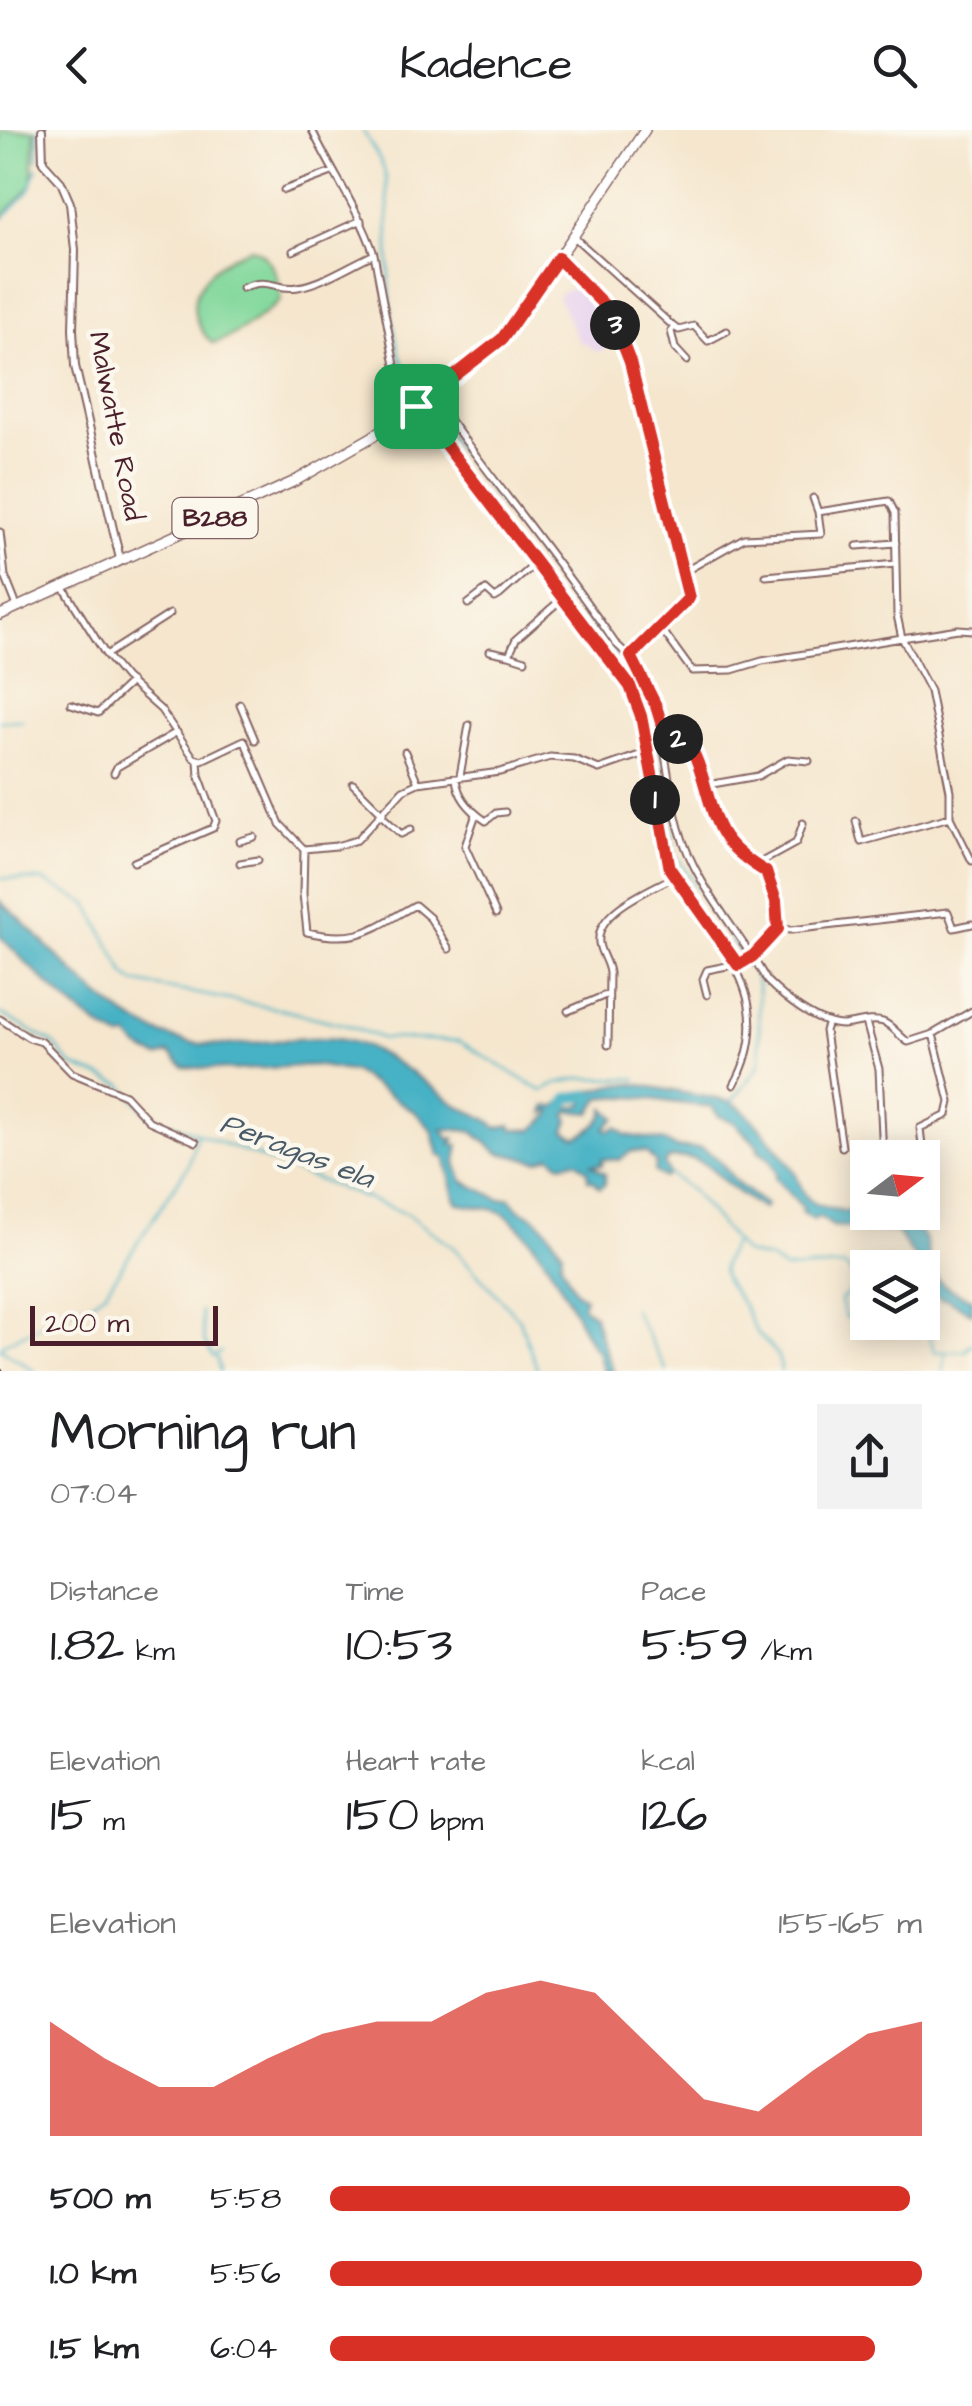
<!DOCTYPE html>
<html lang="en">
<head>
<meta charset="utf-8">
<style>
	:root { --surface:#fff; --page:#f2f2f2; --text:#202124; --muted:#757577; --accent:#d93025 }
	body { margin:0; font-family:"Architects Daughter",sans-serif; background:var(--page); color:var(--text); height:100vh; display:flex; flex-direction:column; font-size:38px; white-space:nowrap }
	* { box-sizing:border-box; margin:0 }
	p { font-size:32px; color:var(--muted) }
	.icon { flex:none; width:55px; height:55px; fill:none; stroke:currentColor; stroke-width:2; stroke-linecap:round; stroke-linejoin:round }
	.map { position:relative; height:1241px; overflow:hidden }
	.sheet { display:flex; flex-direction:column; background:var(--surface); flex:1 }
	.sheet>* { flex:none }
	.needle { width:65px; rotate:74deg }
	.tools { position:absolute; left:850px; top:1010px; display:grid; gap:20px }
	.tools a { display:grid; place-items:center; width:90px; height:90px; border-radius:0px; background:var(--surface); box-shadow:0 5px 25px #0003; font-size:50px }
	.scale { position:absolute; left:30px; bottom:25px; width:188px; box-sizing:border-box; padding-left:10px; border:5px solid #4a1f2b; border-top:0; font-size:28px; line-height:35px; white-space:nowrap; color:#4a1f2b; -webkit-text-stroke:8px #fbf7ec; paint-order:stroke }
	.pin { position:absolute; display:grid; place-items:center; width:85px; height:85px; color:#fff; margin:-42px; border-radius:20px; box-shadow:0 5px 15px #0006 }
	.km { position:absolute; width:50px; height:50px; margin:-25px; border-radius:50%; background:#222; color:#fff; font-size:28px; line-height:50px; text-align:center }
	.round { display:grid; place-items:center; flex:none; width:105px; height:105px; border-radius:0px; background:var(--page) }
	.head { display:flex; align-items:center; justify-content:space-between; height:170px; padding:0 50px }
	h1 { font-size:55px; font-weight:600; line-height:75px }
	.metrics { display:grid; grid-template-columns:repeat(3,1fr); gap:15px; height:170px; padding:10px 50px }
	.metrics div { display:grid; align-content:center }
	.metrics b { font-size:50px; font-weight:600 }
	.metrics small { font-size:28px; font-weight:400 }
	.metrics p { font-size:28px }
	.chart { height:280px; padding:20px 50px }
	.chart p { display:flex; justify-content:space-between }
	.chart svg { width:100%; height:180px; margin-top:10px; fill:var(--accent); opacity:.7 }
	ul { padding:0 50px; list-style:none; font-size:32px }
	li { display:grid; grid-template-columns:160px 120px 1fr; align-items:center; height:75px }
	li i { height:25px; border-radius:12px; background:var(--accent) }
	header { display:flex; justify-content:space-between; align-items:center; height:130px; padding:0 50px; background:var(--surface); font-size:45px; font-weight:600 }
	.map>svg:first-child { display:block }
</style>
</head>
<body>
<header><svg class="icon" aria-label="back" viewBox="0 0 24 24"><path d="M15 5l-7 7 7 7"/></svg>Kadence<svg class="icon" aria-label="search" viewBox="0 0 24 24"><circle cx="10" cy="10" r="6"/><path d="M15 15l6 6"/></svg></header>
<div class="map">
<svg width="972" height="1241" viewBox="0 0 972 1241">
	<rect width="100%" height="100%" fill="#fbf7ec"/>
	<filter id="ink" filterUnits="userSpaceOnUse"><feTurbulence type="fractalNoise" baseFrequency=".01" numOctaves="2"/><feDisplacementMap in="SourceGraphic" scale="20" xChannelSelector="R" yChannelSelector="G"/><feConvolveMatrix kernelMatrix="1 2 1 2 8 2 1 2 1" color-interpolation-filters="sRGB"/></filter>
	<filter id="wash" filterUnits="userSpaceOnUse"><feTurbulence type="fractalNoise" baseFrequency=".0048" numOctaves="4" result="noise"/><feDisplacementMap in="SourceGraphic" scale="40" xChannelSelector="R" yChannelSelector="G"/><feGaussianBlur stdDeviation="2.25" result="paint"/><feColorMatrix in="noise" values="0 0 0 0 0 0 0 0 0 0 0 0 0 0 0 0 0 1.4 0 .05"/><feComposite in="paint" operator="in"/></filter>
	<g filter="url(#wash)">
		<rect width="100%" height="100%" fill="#f5e6cd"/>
		<path fill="#e7d2ef" d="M583,156L601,175L616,212L601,222L593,220L585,212L580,214L558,167L561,162Z"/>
		<path fill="#82d89c" stroke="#667c64" stroke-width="2.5" d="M0,0H35L32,55L0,89Z
			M251,118C272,125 281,150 280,171C269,181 226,213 212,213C172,172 207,134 251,118Z"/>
		<path fill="#47b2c5" stroke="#486878" stroke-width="2.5" d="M0,771C6,778 11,780 17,786C66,832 111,892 180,910C235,925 294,900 348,911C379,917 428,954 454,973C467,983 489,986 496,998L511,995L512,999L533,1000L552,983L551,980L544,983L546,976L555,977L564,970L568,978L583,975L586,969H578L576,965L614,955L636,954L732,972C750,982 782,1023 794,1041C801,1053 801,1066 814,1073C842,1087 891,1078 913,1095C944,1120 907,1147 972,1168V1183L947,1169H941L926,1158L922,1138L896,1101L833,1096L818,1086L814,1090L801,1082L804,1079L775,1048L777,1043L768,1027L758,1020V1016L734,992L719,986L711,976C674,975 637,963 600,968L591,983L570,981L566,984L569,990L565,1001L576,1007C587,1004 605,990 605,978L616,988L605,998L609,1001L617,997L626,1005L664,1011L676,1018H702L717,1028L738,1054L766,1075L763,1079C754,1073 744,1067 735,1060C710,1041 706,1024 670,1028L664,1033L669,1044L664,1048L654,1041L656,1033L646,1022L632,1021L619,1030L602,1029V1035L590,1034L605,1044V1054L600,1058L593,1050H588V1041L576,1031L561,1034L550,1026L538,1031L499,1023L472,1001L442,999L449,1009L455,1008L451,1015H459L456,1033L463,1051L500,1069L510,1068L519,1079L536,1088L547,1099L562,1121L561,1133L575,1161L585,1168L582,1176L594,1185C596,1199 608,1224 613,1241H603L598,1221L592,1216C568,1172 547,1118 507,1086C491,1073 474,1081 456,1072L445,1027L439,1025L432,1000L415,982L354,942L315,935L235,940L184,937L169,923L158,927L139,918L128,906L122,909C85,894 29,836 0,806Z"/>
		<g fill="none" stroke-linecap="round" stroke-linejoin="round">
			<path stroke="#47b2c5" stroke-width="2.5" d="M363,0C370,17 383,28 386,48C395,121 376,202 420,267
				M37,30L38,0
				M0,91L29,61L37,38
				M424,274L631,547L652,589L675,724L754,844L758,857L760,929L758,937L732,971
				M0,591L23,590
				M0,748L44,751L88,774L125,844L134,852L279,879L346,895L381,908L459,911L542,961L558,953L582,948L637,949
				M0,883L54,914L71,935L122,955L149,985L407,1084L452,1116L519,1189L538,1241
				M669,1044L691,1060L744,1123L769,1129L784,1139L845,1136L853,1145L855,1156L841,1170L845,1187L868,1192
				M734,1112C714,1146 722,1143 742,1174C750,1185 751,1199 762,1208C773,1219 780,1224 781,1241
				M633,1179L667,1241
				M201,1182L204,1210L213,1227L221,1222
				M871,1192L889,1201H921L928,1204L935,1222L965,1221L972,1214
				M0,1218L34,1241
				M2,1218L3,1214L76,1177L87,1175L105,1162L188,1036L197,1004
				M217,1228L220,1241
				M943,1241L946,1224"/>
			<path stroke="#47b2c5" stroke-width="11" d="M558,986L569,968L589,965"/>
		</g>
	</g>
	<g filter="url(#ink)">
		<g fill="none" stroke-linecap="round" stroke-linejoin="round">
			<defs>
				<path id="minor" d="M312,0C332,42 359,80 374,124
					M284,60L332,42
					M575,108L674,197L679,200L694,196L708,211L727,201
					M293,121L361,90
					M558,128L610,181L630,233L689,468L618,537
					M242,158C270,146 275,161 298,157C323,153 350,135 374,124L397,246L409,281
					M674,197L671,201L675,218L687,231
					M431,264C491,349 557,427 615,513C667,556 662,638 679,698C695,756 738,799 767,851C784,868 817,895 843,895C855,894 871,888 883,892C892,895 899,906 908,912L933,904L972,881
					M417,277L630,556C653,612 649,678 669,736C674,749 686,762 695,774C736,832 774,884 734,955
					M813,368L818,382
					M0,402L5,446L17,476
					M857,416L896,413
					M682,443L744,408L821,404L818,382L889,371L895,383L897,485L902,508L958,499L972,500
					M766,446L896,434
					M64,458L106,525L125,548L161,580L194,628L202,630L244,610L280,694L304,719L336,716L357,710L403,660L418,653L500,642L550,627L574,629L599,639L645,623
					M468,474L486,460L495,468L500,465L537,432
					M663,496V501L692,541L732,540L762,531L902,508L930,561L950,661V687L972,731
					M490,521L509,525
					M106,525L170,484
					M525,530L509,525L516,509L564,467
					M71,574L98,583L131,552
					M240,574L255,610
					M660,589L667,612L687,609C720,662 703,704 766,742L776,771L778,799
					M405,622L418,653
					M114,643L117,637L177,602
					M460,646L469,595
					M456,649C458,667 471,681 486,691L496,683L505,682
					M353,654L383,684
					M707,655L758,646L788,629L809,631
					M476,684L465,716L496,784
					M381,685L401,704L411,699
					M856,691L861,712L950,687
					M240,711L254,707
					M304,719L303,764L307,802C359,814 372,799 415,775L430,788L449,819
					M134,732L213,698L216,691L199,645L198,631
					M240,733L258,730
					M756,735L796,713L803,693
					M738,835L753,826L778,799L791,800L948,782L954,798L972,794
					M707,865L703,849L707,840L737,834
					M568,881L608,864
					M0,889L29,908L42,912L72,943L125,965L149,991L196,1012
					M828,892L825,901L842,1017
					M866,892L879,939L883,1028
					M608,915L609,843C608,832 600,823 599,813C595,780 653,759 675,746
					M923,1024L920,998L947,985L950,972L933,904"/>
				<path id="tertiary" d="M42,0L43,32L61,52L70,73L75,120L73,199L75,236L120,429"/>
				<path id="primary" d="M0,485L295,351L372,307L409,281L510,200L645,0"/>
			</defs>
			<use href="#minor" stroke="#866564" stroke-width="9"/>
			<use href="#tertiary" stroke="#866564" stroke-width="10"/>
			<use href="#primary" stroke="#866564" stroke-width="12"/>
			<use href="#minor" stroke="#fff" stroke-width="5"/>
			<use href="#tertiary" stroke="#fff" stroke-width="6"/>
			<use href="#primary" stroke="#fff" stroke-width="9"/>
			<path stroke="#4a1f2b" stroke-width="2.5" d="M0,1239L2,1241"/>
		</g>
	</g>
	<g fill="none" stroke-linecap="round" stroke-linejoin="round" filter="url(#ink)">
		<defs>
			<path id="route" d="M558,128L610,181L630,232L689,468L631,526L656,576L667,612L686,609C705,637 707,680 724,706C734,721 751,733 766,742L776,771L778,799L753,826L738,835L670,739L641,586L630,556L416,276L502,209Z"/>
		</defs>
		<use href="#route" stroke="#fff" stroke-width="20"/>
		<use href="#route" stroke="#d93025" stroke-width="12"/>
	</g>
	<g text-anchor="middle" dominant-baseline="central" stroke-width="9" stroke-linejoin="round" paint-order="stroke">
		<rect fill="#fbf7ec" stroke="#7f6065" stroke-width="2.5" x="172.5" y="368" width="85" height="40" rx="8"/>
		<g font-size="25" font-weight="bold" fill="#4a1f2b">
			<text x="215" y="388">B288</text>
		</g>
		<g font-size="28" fill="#4a1f2b" stroke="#fbf7ec">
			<text transform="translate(116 296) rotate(79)">Malwatte Road</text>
		</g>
		<g font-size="30" font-style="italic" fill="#495a69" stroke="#fbf7ec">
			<text transform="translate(297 1021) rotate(21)">Peragas ela</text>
		</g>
	</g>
</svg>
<div class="tools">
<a><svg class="needle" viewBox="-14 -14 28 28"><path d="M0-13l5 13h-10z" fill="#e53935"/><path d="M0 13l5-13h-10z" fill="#757577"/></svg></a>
<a><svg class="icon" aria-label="layers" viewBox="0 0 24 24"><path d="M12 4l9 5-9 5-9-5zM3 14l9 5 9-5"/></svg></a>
</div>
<div class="scale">200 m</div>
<div class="pin" style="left:416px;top:276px;background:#1e9e55"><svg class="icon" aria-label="arrive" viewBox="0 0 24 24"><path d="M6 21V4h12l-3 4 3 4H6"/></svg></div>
<b class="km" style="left:655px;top:670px">1</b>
<b class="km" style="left:678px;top:609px">2</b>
<b class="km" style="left:615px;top:195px">3</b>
</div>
<section class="sheet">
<div class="head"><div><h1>Morning run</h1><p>07:04</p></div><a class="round"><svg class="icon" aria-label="share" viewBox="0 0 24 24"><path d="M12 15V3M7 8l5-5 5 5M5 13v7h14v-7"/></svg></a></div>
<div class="metrics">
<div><p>Distance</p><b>1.82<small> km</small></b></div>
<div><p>Time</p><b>10:53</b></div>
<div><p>Pace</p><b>5:59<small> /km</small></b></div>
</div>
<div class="metrics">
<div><p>Elevation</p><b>15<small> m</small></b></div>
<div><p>Heart rate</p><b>150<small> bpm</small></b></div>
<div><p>kcal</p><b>126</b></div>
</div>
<div class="chart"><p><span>Elevation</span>155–165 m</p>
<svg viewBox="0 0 160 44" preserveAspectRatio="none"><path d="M0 44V16L10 25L20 32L30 32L40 25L50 19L60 16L70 16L80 9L90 6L100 9L110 22L120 35L130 38L140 28L150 19L160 16V44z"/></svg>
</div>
<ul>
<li><b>500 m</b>5:58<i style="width:98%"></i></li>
<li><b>1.0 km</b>5:56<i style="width:100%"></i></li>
<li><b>1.5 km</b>6:04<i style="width:92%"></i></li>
</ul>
</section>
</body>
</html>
